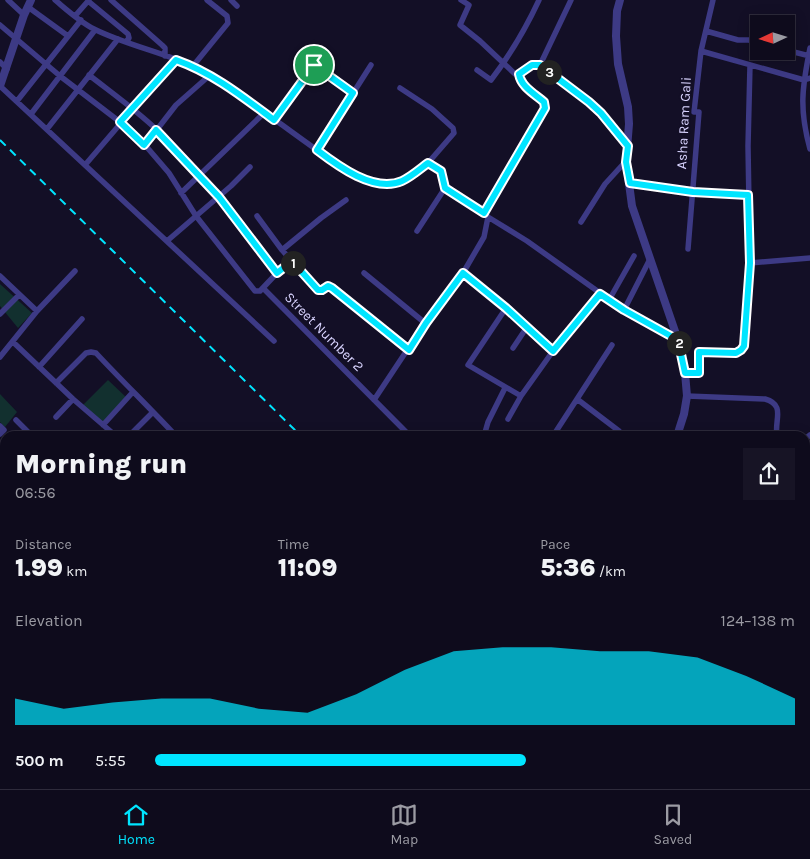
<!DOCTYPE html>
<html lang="en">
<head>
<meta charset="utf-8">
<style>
	:root { --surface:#0e0b1c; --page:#171425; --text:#f1f3f6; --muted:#9b9ba3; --line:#2e2b3b; --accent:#00e5ff }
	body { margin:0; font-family:Karla,sans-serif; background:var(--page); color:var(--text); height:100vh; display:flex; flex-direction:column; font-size:19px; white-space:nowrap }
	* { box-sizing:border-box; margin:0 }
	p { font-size:16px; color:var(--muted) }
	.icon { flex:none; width:28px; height:28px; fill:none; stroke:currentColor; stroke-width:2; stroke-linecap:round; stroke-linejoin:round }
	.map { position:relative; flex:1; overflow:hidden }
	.side { position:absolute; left:0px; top:431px; width:810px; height:359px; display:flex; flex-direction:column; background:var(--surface); border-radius:15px 15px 0 0; box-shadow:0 2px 12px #0003,0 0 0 1px var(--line) }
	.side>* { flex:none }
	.needle { width:32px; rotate:266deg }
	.buttons { position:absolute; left:750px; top:15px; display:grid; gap:10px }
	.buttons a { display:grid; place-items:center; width:45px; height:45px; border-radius:0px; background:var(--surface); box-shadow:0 2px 12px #0003,0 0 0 1px var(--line); font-size:25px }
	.pin { position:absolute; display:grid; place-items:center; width:42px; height:42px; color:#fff; margin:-21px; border:2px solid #fff; border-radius:50%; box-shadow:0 1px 5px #0007 }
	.km { position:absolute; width:25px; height:25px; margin:-12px; border-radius:50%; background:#222; color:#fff; font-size:14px; line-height:25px; text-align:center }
	.round { display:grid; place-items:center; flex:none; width:52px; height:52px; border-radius:0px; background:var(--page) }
	.headline { display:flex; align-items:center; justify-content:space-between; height:85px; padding:0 15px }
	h1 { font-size:28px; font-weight:800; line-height:38px }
	.metrics { display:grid; grid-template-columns:repeat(3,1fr); gap:8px; height:85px; padding:5px 15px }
	.metrics div { display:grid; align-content:center }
	.metrics b { font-size:25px; font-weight:800 }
	.metrics small { font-size:14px; font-weight:400 }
	.metrics p { font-size:14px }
	.chart { height:140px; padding:10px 15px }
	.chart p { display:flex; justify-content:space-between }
	.chart svg { width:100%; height:90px; margin-top:5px; fill:var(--accent); opacity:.7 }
	ul { padding:0 15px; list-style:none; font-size:16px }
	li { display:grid; grid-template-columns:80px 60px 1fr; align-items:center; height:38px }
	li i { height:12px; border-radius:6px; background:var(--accent) }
	.menu { display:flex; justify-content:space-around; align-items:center; height:70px; border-top:1px solid var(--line); background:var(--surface); font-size:14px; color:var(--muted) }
	.menu a { display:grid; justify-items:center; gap:2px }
	.menu .selected { color:var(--accent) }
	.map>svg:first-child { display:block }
</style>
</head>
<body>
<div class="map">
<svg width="810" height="789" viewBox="0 0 810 789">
	<rect width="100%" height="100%" fill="#130f26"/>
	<path fill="#12302f" d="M0,284L32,313L18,328L0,306Z
		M108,380L127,398L102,424L82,406Z
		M0,394L17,412L5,427L0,422Z
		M120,785H296L275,787V789H121Z"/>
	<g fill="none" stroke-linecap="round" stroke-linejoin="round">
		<path stroke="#3d3a85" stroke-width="5.5" d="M8,0L24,15
			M55,0C67,10 80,22 94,29C132,48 175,54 211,76C247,98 280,124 314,148C333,161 351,176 373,181C398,188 409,176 428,163L441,171L445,188L484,213L488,217L484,237L463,273L425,323L374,400
			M111,0L162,45L165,48V56
			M231,0L237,6
			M461,0L469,5L460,25L480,41L515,74L523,73L532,65H540
			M88,1L128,34L129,38L126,42
			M28,7L68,36
			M75,16L89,0
			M0,25L60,76L120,122L145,145L169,173L196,216L255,291H260L277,273L291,261
			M706,31L738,40H749L759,43
			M810,48C802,88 799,109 810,149
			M786,50L810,56
			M701,51L804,80L810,78
			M0,62L7,69
			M540,65L589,102L601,113L628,146
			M540,65L571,0
			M193,66L228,23L227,16L207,0
			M477,70L491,80C510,55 526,28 539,0
			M89,75C112,93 136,110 157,130C203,174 239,224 277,273
			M0,86L274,341
			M400,88L432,109L453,128L454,133L428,163
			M17,101L81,20
			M31,114L95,30
			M274,120L314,65L353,93
			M47,129L118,39
			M145,145L176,105L210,75
			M317,150L371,65
			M85,165L175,60
			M630,183L693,192L748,195
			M181,193L264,113
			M484,213L545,108L544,102L522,84L519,74
			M257,216L282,250L318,290H322L328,286L331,288L409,350
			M488,217L527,241L624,310L678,340
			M581,222L605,184L626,161
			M417,231L445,188
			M167,241L231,186L250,167
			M688,249L699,112H694L701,51L713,0
			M282,250L321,218L346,200
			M750,263L810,258
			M364,273L425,323
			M463,273L506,308L468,365L521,396L508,419
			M0,276L37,311
			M263,288L410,436
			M609,300L634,256
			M506,308L553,351
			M624,310L650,259
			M0,314L19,295
			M13,342L73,399L116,436
			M513,348L527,327
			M0,357L37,311L75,271
			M39,367L82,319
			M685,373H699V352L736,353L741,350L744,346L750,263L748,146L750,65
			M56,383L86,353L91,352L96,353C122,381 150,408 176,436
			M521,396L553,351L600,295
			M687,396L765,399C786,405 774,420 777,436
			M577,399L619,431
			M56,417L73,399
			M16,420L30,434V436
			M103,425L132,393
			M0,426L4,430L0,434
			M129,436L153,412
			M484,436L488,422L505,388
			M553,436L612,345
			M628,436H629
			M805,439L810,435
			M805,464L810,460
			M0,471L5,466
			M805,483L810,490
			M805,529L810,536
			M0,678L5,683
			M0,749L5,753
			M765,785V789
			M780,785L781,789
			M8,789L14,785
			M285,789L407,785
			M427,789V785"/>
		<path stroke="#3d3a85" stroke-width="8" d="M620,0L617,11L616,36L618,64L628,107L629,124L626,161L632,206L678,340L685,373L687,396L684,414L677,436
			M0,86L24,15L31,0
			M0,577L5,582
			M0,587L5,592
			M104,785L105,789
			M110,785L111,789
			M734,785L738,789"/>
		<path stroke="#00e5ff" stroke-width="2" stroke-dasharray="8 6" stroke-linecap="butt" d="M0,140L301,436
			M649,785L654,789"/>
	</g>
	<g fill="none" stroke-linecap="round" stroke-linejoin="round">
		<defs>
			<path id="route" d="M176,60C213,73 243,97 274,120L314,65L353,93L317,150C338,166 374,193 402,181C411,177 420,169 428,163L441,171L445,188L484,213L545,108L544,102C535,94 521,87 519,74L532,65H540L589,102L601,113L628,146L626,162L630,183L693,192L748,195L750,263L744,346L741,350L736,353L699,352V373H685L678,340L624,310L600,294L553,351L506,308L463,273L426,323L409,350L332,288L328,286L322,290H318L292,261L277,273L219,197L156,130L144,145L120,122Z"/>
		</defs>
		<use href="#route" stroke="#fff" stroke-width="10"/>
		<use href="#route" stroke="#00e5ff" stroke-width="6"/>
	</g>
	<g text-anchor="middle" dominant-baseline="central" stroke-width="4" stroke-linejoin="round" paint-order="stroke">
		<g font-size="14" fill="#d9d4ff" stroke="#130f26">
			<text transform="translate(684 123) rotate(-87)">Asha Ram Gali</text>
			<text transform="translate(324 332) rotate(45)">Street Number 2</text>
		</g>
	</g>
</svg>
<div class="buttons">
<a><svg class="needle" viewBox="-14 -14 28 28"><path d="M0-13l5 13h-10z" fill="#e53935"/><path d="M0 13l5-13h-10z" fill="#9b9ba3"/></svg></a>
</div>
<div class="pin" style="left:314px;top:65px;background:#1e9e55"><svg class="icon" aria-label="arrive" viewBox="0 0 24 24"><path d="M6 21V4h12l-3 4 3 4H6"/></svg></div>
<b class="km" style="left:293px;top:263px">1</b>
<b class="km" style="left:679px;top:343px">2</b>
<b class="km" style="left:549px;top:72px">3</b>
<section class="side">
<div class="headline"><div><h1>Morning run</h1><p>06:56</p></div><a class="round"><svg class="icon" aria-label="share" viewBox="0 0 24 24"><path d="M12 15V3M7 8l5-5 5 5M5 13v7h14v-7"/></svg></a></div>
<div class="metrics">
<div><p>Distance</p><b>1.99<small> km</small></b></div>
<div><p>Time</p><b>11:09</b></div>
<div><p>Pace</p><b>5:36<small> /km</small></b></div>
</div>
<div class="chart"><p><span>Elevation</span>124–138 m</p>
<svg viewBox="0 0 160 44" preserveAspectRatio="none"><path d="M0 44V31L10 36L20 33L30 31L40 31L50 36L60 38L70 29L80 17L90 8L100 6L110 6L120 8L130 8L140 11L150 20L160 31V44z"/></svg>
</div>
<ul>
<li><b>500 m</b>5:55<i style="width:58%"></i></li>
</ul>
</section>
</div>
<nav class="menu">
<a class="selected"><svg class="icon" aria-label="home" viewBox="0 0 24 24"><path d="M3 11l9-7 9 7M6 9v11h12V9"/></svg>Home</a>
<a><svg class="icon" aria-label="map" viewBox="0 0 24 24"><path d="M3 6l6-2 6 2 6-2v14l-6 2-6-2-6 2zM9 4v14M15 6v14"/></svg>Map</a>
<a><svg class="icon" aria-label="saved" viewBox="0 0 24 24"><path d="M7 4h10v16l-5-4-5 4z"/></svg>Saved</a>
</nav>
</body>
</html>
